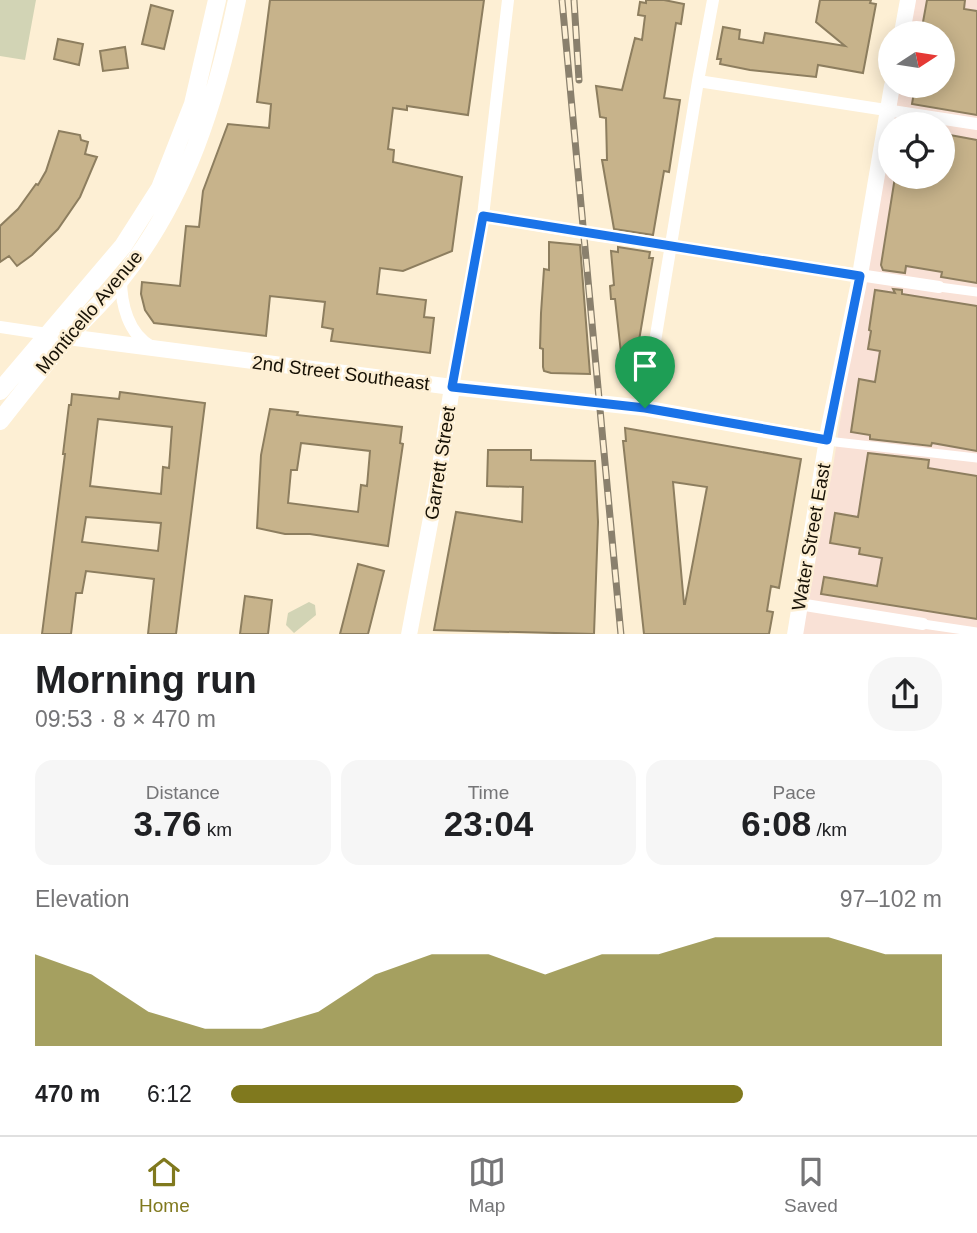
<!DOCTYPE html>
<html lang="en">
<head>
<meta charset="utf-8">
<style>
	:root { --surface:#fff; --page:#f6f6f6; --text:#202124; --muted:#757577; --line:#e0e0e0; --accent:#80791e }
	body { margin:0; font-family:Helvetica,sans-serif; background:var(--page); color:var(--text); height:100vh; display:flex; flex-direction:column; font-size:26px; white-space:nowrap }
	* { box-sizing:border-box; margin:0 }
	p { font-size:23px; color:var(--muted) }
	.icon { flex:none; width:38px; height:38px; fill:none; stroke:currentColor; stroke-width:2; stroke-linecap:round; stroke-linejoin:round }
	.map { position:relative; height:634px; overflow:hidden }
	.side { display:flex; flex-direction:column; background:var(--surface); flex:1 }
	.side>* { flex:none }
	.needle { width:46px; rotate:78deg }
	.controls { position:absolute; left:878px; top:21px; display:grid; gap:14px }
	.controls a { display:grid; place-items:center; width:77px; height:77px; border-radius:50%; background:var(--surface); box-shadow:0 4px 18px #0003; font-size:35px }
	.pin { position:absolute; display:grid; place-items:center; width:60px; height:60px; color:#fff; margin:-72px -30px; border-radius:50% 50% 50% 0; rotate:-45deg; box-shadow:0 0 7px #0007 }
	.pin .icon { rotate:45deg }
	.round { display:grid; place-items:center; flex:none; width:74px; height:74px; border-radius:28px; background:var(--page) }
	.head { display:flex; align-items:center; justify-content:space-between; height:119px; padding:0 35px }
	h1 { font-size:38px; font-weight:800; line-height:52px }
	.stats { display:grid; grid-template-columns:repeat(3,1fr); gap:10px; height:119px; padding:7px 35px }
	.stats div { display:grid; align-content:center; border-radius:18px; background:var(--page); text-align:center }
	.stats b { font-size:35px; font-weight:800 }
	.stats small { font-size:19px; font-weight:400 }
	.stats p { font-size:19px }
	.chart { height:196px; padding:14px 35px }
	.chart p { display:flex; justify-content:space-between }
	.chart svg { width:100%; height:126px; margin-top:7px; fill:var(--accent); opacity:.7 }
	ul { padding:0 35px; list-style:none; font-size:23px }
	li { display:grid; grid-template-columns:112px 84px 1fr; align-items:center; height:52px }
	li i { height:18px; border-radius:9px; background:var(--accent) }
	.tabs { display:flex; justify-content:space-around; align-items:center; height:98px; border-top:2px solid var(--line); background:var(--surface); font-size:19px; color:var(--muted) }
	.tabs a { display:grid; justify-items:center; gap:4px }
	.tabs .active { color:var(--accent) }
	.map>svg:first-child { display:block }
</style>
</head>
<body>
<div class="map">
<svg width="977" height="635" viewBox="0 0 977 635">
	<rect width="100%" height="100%" fill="#fdefd4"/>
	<path fill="#f9e1d6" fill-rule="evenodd" d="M911,0H977V634L802,635L833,467L892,86H943V33H904ZM891,124H943V177H891Z"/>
	<path fill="#d2d4b5" d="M0,0H36L25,60L0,56Z
		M309,602L315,605L316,615L294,633L286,625L288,613Z"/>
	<path fill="#c7b38b" stroke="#8d7e5f" stroke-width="2" fill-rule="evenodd" d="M270,0H484L468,115L407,106V110L393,108L388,149L394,150L393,162L462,177L452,251L403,271L380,268L377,294L426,300L424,317L434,318L430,353L331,341L333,329L322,327L325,302L270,296L266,336L154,323L145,310L141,294L142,282L180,286L186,226L199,227L203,191L228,124L269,128L271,104L257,102Z
		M646,0H664L684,4L681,24L676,23L664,98L680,100L669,172L664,171L653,235L614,229L602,160H607L606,118L600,117L596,86L622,90L635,38L642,40L645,16L638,15L640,2L646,3Z
		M820,0H871L870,3L876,4L863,73L818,65L816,77L750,70L720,64L721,59H717L723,27L740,30L739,39L763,43L765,33L845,46L816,22Z
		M927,0H965L964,9L977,11V115L912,104L915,86H943V33H921Z
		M151,5L173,11L164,49L142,44Z
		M58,39L83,44L79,65L54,59Z
		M125,47L128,68L103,71L100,51Z
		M59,131L80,135L81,140L88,142L85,154L97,157L80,197L58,229L32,255L17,266L9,256L0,262V226L18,209L36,184L38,185L46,171Z
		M950,135L977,140V283L941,277L942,272L906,266L905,273L883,270L881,265L895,177H943Z
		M549,242L580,245L590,374L551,373L544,371L543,367V349L540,348L541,313L544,269L549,270Z
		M618,247L650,252L649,258H653L635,364L622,362L615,299H611L610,286L614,285L611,251L618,252Z
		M893,289L902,290V294L977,306V451L932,443L931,446L870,439V435L851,432L859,379L875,382L880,351L868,349L871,331L869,330L875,290L895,293Z
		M120,392L205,403L176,634H148L154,579L86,571L82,593H76L71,634H42L65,454H63L69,405H71L72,394L119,399ZM98,419L172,427L169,468L163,467L161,494L90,486ZM86,517L161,523L158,551L82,542Z
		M270,409L298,412L297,415L402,427L400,443L403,444L388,546L310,534H285L257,528L261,455ZM301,443L370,451L367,486L361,485L358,512L288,503L291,470H297Z
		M625,428L801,459L779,588L771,586L767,611L773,612L769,634H644L623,441H626ZM673,482L707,487L685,604H684Z
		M488,450H531V460L595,461L598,522L594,634L434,630L456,512L522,522L523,487L487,486Z
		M868,453L929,460L928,468L977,476V619L821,594L824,577L877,586L882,558L859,554L860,548L830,543L835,513L858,517Z
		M358,564L384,571L368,634H340Z
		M245,596L272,600L268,634H240Z"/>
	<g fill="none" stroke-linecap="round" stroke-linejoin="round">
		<path stroke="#fff" stroke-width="9" d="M939,287L977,292
			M827,441L977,458
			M923,624L977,632"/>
		<path stroke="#fff" stroke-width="12" d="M698,81L977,124
			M483,216L594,235L939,287
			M121,279C121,304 128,334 152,347
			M0,327L54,335
			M452,387L483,216L508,0
			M644,408L698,81L713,0
			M799,604L923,624"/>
		<path stroke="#fff" stroke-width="16" d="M902,33L908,0
			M68,337L452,387L644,408L827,441
			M409,635L437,486L452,387
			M795,635L829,427L858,287L892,86"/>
		<path stroke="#fff" stroke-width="18" d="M0,391L123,246L160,188L193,104L217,0
			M0,421C22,393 44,365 67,338C85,318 105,300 121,279C187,197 216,100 237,0"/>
		<defs>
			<path id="rail" d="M562,0L621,635
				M574,0L579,80"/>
		</defs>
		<use href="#rail" stroke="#8a806d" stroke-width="7"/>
		<use href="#rail" stroke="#fdefd4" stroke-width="4.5" stroke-dasharray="13" stroke-linecap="butt"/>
	</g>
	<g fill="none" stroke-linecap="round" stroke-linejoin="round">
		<defs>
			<path id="route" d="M483,216L860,276L827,440L645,408L452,387Z"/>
		</defs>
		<use href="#route" stroke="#fff" stroke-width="14"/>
		<use href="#route" stroke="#1a73e8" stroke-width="9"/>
	</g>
	<g text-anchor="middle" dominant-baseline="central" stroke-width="5" stroke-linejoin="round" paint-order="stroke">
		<g font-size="19" fill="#181206" stroke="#fdefd4">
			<text transform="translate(89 312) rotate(-50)">Monticello Avenue</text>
			<text transform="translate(341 373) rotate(7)">2nd Street Southeast</text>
			<text transform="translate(440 463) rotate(-81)">Garrett Street</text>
			<text transform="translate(811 537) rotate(-80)">Water Street East</text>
		</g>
	</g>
</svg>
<div class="controls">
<a><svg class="needle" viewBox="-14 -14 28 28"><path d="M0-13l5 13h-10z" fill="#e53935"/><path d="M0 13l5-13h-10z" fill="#757577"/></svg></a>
<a><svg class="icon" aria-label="locate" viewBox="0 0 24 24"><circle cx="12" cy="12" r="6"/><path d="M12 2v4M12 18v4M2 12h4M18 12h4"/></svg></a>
</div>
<div class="pin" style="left:645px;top:408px;background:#1e9e55"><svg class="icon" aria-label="arrive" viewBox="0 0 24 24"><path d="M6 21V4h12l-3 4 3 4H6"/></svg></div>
</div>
<section class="side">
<div class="head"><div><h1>Morning run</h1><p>09:53 · 8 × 470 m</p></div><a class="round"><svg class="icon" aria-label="share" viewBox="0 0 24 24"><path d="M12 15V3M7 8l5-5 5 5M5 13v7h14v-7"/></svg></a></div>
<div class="stats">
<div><p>Distance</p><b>3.76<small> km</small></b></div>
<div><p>Time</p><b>23:04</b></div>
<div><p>Pace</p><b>6:08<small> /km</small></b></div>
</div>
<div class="chart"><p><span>Elevation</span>97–102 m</p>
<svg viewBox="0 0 160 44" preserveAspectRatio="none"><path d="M0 44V12L10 19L20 32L30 38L40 38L50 32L60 19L70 12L80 12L90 19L100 12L110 12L120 6L130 6L140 6L150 12L160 12V44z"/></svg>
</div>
<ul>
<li><b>470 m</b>6:12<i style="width:72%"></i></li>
</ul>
</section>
<nav class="tabs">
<a class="active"><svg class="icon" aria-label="home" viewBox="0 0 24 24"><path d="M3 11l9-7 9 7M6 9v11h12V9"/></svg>Home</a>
<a><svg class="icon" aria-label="map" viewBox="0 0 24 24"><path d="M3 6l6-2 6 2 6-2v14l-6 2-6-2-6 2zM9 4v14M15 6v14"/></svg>Map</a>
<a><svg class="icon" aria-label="saved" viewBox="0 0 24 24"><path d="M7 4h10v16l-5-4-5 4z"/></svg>Saved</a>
</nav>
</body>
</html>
